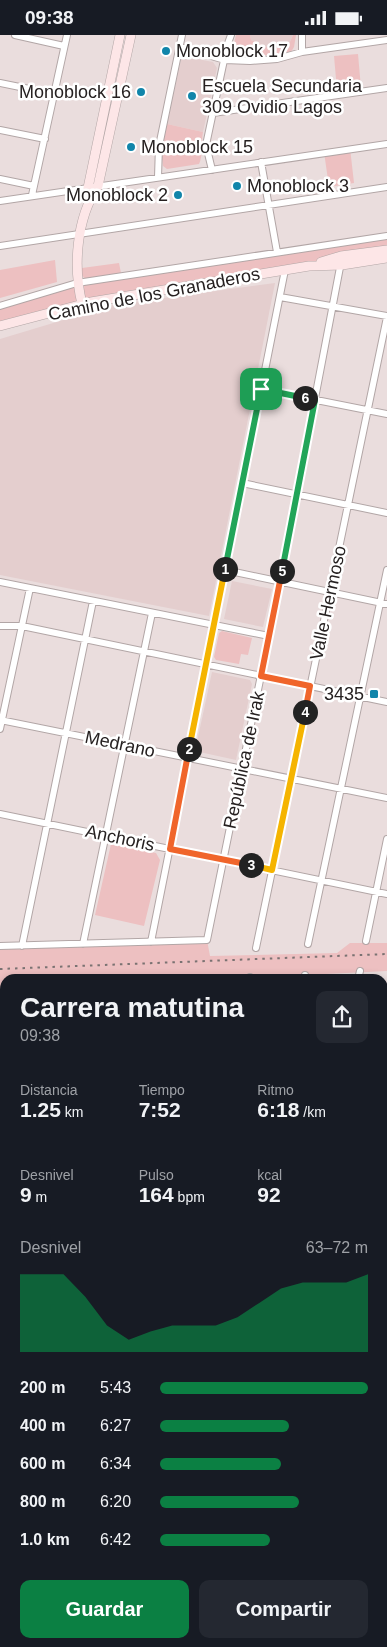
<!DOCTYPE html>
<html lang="es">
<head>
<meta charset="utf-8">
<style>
	:root { --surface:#171b24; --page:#242831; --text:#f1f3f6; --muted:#9ea1a6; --accent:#0b8043 }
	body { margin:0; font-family:Helvetica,sans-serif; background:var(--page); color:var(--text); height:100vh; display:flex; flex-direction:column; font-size:19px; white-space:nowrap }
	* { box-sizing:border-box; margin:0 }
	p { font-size:16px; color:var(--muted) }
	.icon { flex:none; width:28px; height:28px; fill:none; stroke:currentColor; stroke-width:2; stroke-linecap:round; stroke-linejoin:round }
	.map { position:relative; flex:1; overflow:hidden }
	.side { position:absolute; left:0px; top:939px; width:388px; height:674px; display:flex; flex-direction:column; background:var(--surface); border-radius:15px 15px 0 0; box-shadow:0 2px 8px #0003 }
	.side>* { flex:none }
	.pin { position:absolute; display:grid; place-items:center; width:42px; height:42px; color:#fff; margin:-21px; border-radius:10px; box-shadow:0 2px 8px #0006 }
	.km { position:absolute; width:25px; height:25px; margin:-12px; border-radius:50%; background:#222; color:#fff; font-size:14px; line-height:25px; text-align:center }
	.round { display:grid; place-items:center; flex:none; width:52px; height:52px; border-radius:10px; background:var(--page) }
	.head { display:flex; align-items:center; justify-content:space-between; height:85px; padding:0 20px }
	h1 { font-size:28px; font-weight:800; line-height:38px }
	.figures { display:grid; grid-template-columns:repeat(3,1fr); gap:8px; height:85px; padding:5px 20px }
	.figures div { display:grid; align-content:center }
	.figures b { font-size:21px; font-weight:800 }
	.figures small { font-size:14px; font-weight:400 }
	.figures p { font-size:14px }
	.chart { height:140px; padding:10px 20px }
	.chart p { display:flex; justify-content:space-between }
	.chart svg { width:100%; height:90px; margin-top:5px; fill:var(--accent); opacity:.7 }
	.button { display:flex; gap:10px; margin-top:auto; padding:10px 20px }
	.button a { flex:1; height:58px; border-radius:10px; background:var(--accent); color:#fff; font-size:20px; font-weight:800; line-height:58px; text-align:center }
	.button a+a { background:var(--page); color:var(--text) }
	ul { padding:0 20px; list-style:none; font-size:16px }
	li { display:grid; grid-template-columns:80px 60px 1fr; align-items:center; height:38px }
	li i { height:12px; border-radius:6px; background:var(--accent) }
	.status { display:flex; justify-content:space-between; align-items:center; height:35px; padding:0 25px; background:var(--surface); direction:ltr }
	.status svg { height:14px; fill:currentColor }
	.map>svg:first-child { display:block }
</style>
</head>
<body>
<div class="status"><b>09:38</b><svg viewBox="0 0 49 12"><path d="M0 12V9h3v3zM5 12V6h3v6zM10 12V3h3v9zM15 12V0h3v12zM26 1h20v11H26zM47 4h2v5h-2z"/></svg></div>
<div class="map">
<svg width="387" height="1612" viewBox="0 0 387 1612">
	<rect width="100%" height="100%" fill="#eadddd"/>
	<path fill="#e4cece" d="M250,0H293L288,11L271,14L251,5Z
		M187,22L213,27L217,33L203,97L167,89L181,25Z
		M275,248L209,581L0,540V304L113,270Z
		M232,546L272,554L263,592L224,584Z
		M212,637L250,645L252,649L236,725L195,716Z
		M383,1399H387V1482H383Z"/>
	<path fill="#edc0c1" d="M236,0H250L251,5L271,14L288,11L293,0H296L294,12L291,17L243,23L237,22L232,17Z
		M358,19L361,53L337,55L334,21Z
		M167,89L203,97C201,107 203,122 199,129L167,134L163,131L161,113Z
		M350,113L354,148L329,152L324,117Z
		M387,201V223L91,267L0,291V271L77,248Z
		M55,225L57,247L0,263V235Z
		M119,228L121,238L86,244L82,241V233Z
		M222,596L252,603L248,620L241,619L239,629L216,625L214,622L219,598Z
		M111,809L156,818L160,825L144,891L95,880Z
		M207,905L210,921L337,918L350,908H387V936L221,944H5V953H0V911Z
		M10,1608H63L62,1612H9Z"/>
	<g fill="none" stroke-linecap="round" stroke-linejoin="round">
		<defs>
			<path id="street" d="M15,0L64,11
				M302,0V17
				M180,12L225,25L250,26L277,24L302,17L387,5
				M0,48L54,59
				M213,78L387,53
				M0,95L45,104
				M261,127L277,217
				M212,135L206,110L227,11L231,0
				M158,142L159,111L182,0
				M0,144L34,151
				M32,160L67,0
				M0,166L387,109
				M0,211L387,152
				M280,262L387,281
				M0,271L77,248L387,201
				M261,354L387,379
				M242,448L387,478
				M225,535L387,569
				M0,547L269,601
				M0,591H22L387,667
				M0,685L387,763
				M0,694L30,553
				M0,779L387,859
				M366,906L387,804
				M151,907L285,235
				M83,909L152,578
				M308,909L387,535
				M0,911L207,905L280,547L341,227
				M22,911L93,566
				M256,913L387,282
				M250,944V942
				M305,944V940
				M358,944L360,936
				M0,974L5,975
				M382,1050L387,1051
				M0,1068L5,1069
				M382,1145L387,1146
				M0,1167L5,1168
				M382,1247L387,1248
				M0,1267L5,1268
				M0,1366L5,1367
				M382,1366L387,1344
				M0,1415L5,1389
				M382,1580H387
				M88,1612L89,1608
				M143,1612L144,1608
				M196,1612L197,1608
				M249,1612L250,1608
				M332,1612L333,1608"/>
			<path id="secondary" d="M89,164L88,153L120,0
				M321,227L341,221L387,215
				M82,269C73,232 76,184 98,151L131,0
				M0,291L91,267L309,231L342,230L387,223
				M382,1095L387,1073
				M0,1451H5
				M382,1452H387
				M0,1480H5
				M382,1482H387"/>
			<path id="primary" d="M0,1458H5
				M382,1459H387
				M0,1470H5
				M382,1472H387"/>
		</defs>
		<use href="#street" stroke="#b2a6a6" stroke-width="8"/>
		<use href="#secondary" stroke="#b2a6a6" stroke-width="10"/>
		<use href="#primary" stroke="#bebcbc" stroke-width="11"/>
		<use href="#street" stroke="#fff" stroke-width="6"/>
		<use href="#secondary" stroke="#fde6e7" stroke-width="9"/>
		<use href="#primary" stroke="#facecf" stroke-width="10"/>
		<path stroke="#7a7272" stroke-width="2" stroke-dasharray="2.5 5" stroke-linecap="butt" d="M0,934L387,919"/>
	</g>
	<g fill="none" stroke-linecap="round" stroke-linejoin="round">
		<defs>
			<path id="split-1" d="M225,534L261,354"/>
			<path id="split-2" d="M189,714L225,534"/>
			<path id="split-3" d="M189,714L170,814L251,830"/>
			<path id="split-4" d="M251,830L272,835L305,677"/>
			<path id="split-5" d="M282,536L261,641L310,651L305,677"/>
			<path id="split-6" d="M282,536L315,365L305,363"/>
			<path id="split-7" d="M261,354L305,363"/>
		</defs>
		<use href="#split-1" stroke="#fff" stroke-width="10"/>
		<use href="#split-2" stroke="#fff" stroke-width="10"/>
		<use href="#split-3" stroke="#fff" stroke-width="10"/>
		<use href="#split-4" stroke="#fff" stroke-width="10"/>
		<use href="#split-5" stroke="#fff" stroke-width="10"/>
		<use href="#split-6" stroke="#fff" stroke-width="10"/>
		<use href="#split-7" stroke="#fff" stroke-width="10"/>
		<use href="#split-1" stroke="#22a559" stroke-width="6"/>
		<use href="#split-2" stroke="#f5b400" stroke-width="6"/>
		<use href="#split-3" stroke="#f0652b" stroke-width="6"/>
		<use href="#split-4" stroke="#f5b400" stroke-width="6"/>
		<use href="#split-5" stroke="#f0652b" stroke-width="6"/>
		<use href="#split-6" stroke="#22a559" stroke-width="6"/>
		<use href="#split-7" stroke="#22a559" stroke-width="6"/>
	</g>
	<g fill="#1185aa" stroke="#fff" stroke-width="2">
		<circle cx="166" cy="16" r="5"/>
		<circle cx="141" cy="57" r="5"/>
		<circle cx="192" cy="61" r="5"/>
		<circle cx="131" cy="112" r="5"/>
		<circle cx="237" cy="151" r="5"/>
		<circle cx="178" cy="160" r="5"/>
		<rect x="369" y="654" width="10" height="10" rx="2.5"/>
	</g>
	<g text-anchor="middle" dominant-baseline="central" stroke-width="5" stroke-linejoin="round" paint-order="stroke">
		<g font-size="18" fill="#262121" stroke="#fff" text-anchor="start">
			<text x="176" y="16">Monoblock 17</text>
			<text x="202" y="51">Escuela Secundaria<tspan x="202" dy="21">309 Ovidio Lagos</tspan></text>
			<text x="131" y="57" text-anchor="end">Monoblock 16</text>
			<text x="141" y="112">Monoblock 15</text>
			<text x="247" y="151">Monoblock 3</text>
			<text x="168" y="160" text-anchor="end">Monoblock 2</text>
			<text x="364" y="659" text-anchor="end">3435</text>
		</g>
		<g font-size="18" fill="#262121" stroke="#fff">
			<text transform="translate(154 259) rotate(-11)">Camino de los Granaderos</text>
			<text transform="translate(328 568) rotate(-78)">Valle Hermoso</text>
			<text transform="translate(120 709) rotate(12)">Medrano</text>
			<text transform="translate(244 725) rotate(-78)">República de Irak</text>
			<text transform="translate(120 803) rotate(12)">Anchoris</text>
		</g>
	</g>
</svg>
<div class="pin" style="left:261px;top:354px;background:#1e9e55"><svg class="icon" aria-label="arrive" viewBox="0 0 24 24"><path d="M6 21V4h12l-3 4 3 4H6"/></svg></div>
<b class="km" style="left:225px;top:534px">1</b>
<b class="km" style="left:189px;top:714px">2</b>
<b class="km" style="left:251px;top:830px">3</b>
<b class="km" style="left:305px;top:677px">4</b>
<b class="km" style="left:282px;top:536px">5</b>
<b class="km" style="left:305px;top:363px">6</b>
<section class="side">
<div class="head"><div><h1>Carrera matutina</h1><p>09:38</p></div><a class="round"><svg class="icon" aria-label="share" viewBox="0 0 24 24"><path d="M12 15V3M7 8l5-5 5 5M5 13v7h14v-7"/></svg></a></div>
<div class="figures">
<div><p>Distancia</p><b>1.25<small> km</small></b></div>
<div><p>Tiempo</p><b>7:52</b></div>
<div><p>Ritmo</p><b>6:18<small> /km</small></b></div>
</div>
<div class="figures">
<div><p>Desnivel</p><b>9<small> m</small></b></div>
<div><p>Pulso</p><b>164<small> bpm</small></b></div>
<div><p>kcal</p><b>92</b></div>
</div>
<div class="chart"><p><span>Desnivel</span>63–72 m</p>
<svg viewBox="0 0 160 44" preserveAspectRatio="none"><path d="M0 44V6L10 6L20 6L30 17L40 31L50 38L60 34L70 31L80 31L90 31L100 27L110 20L120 13L130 10L140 10L150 10L160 6V44z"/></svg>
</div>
<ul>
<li><b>200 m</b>5:43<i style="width:100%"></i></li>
<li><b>400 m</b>6:27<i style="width:62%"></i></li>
<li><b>600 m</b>6:34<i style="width:58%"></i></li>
<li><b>800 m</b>6:20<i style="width:67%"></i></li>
<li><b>1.0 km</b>6:42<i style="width:53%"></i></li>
</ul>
<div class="button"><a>Guardar</a><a>Compartir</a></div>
</section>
</div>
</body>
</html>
